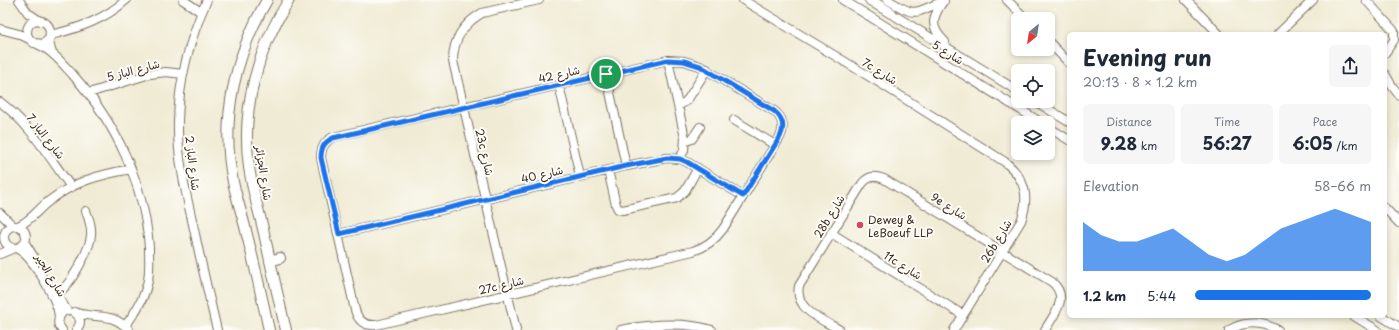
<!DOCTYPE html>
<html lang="en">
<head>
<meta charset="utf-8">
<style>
	:root { --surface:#fff; --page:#f6f6f7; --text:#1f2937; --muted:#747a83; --accent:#1a73e8 }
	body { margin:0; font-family:"Playpen Sans","Playpen Sans Arabic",sans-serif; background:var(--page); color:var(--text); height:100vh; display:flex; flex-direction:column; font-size:15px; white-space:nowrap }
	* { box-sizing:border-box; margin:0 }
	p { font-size:13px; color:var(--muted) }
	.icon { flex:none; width:22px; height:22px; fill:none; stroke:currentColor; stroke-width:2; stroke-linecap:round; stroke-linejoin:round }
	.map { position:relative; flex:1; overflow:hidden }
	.sheet { position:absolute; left:1067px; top:32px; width:320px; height:286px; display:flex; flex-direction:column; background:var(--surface); border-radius:6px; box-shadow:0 2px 6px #0003 }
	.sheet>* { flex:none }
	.needle { width:26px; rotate:210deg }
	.buttons { position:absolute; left:1011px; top:12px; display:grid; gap:8px }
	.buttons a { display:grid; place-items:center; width:44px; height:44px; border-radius:6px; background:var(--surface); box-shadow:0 2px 6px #0003; font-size:20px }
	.pin { position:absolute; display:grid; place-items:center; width:34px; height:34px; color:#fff; margin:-17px; border:2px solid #fff; border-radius:50%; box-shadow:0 1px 4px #0007 }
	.round { display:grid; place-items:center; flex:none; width:42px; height:42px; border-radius:6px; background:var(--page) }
	.overview { display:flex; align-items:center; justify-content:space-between; height:68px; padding:0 16px }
	h1 { font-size:22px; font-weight:700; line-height:30px }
	.figures { display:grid; grid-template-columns:repeat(3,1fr); gap:6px; height:68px; padding:4px 16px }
	.figures div { display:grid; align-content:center; border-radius:6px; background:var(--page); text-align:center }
	.figures b { font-size:17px; font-weight:700 }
	.figures small { font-size:11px; font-weight:400 }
	.figures p { font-size:11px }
	.chart { height:112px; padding:8px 16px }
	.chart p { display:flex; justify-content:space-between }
	.chart svg { width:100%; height:72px; margin-top:4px; fill:var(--accent); opacity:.7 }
	ul { padding:0 16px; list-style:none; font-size:13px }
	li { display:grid; grid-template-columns:64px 48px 1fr; align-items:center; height:30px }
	li i { height:10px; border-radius:5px; background:var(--accent) }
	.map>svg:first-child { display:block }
</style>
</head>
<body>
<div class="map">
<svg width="1399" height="330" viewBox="0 0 1399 330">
	<rect width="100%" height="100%" fill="#fdfcf7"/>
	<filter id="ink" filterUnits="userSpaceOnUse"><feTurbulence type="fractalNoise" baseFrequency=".025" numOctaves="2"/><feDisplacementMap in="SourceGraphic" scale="8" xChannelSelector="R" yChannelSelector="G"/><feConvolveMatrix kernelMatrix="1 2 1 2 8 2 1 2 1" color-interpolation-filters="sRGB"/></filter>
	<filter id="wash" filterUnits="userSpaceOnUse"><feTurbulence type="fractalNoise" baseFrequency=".012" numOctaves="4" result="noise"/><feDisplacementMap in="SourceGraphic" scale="16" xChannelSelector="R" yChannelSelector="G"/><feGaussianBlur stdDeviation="0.9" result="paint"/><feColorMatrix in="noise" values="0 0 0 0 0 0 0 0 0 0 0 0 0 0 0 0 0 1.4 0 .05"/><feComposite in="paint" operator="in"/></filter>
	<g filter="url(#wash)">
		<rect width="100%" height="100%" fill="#f0ebd4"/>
	</g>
	<g filter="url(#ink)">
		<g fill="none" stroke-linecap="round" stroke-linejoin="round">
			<defs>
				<path id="minor" d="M19,0L28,13L40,21
					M183,0L201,12
					M207,0C190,38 179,79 178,121C177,158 186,193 194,229C201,263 209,296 217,330
					M743,0L880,83L1005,162C1025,178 1030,196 1021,221L954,330
					M843,0L1042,123
					M888,0C919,19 914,12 944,1
					M944,0C932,17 929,26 945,42
					M1007,0L1026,19
					M1186,0L1219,34
					M1366,0L1394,31V40L1385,53
					M887,11L1018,91
					M0,29L19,34L29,39
					M1278,34L1313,0
					M51,35C79,28 104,20 126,0
					M50,38L43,44L34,43C21,35 28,17 42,21C52,25 50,33 49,40C49,45 51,49 52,53
					M1048,41L1069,63
					M37,44C52,50 62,63 73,75C116,123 144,183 149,247C149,258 150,269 148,280C145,298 136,312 125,326
					M668,60L684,61L700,66L774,111C783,118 785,127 780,137L723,229C715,240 706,247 693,251L376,325C365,326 358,321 355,310L321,158C321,148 324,142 333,137Z
					M668,60L685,138L684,150L680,159
					M606,74L626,166
					M1385,74L1392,86L1399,95
					M559,85L580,176
					M89,93L150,74L166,72L183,74
					M1035,101L1069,122
					M0,102C30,124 49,157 71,187
					M678,106L685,102L688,99L707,69
					M734,120L775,145
					M1048,127L1069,140
					M686,141L692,139L700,127
					M608,170L616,205L618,209L623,210L677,198L685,191L698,168
					M1385,208L1399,223
					M0,213L13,226
					M4 237a11 11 0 1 1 22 0a11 11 0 1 1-22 0Z
					M18,226C31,221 38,209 49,201C75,181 99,175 131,169
					M831,233L963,315
					M339,234L626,166L667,158L680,159L687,162L743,196
					M25,243L35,259
					M18,249C33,257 58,300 59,317
					M0,254L12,249
					M57,294C70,286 90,250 91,235C92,227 89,219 86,211
					M57,294L67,311
					M74,312C95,320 110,310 129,330
					M74,312C81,317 82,324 76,330
					M62,313C57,319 57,325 62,330
					M1354,316L1377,330
					M1381,316L1399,327
					M516,330L453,61C453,39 463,24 482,13L539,0
					M621,330C651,324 682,321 712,330
					M840,330C823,320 794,310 799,286L862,184C868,176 875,175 884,179L1052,282C1070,298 1054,314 1045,330
					M1229,330C1245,321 1261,321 1278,330"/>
				<path id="major" d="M267,0C235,55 220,119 233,182C237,200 243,217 247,235C255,266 262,298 269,330
					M870,0L891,13
					M270,261L280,258
					M286,330C278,298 271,265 264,233C259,211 252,189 249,167C241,109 257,50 289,0"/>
			</defs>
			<use href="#minor" stroke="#7a6e5e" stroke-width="10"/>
			<use href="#major" stroke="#7a6e5e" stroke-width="12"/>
			<use href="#minor" stroke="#fff" stroke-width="8"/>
			<use href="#major" stroke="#fff" stroke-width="10"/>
		</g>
	</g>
	<g fill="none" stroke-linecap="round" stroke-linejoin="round" filter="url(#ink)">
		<defs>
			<path id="route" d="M668,60L684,61L700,66L774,111C783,118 785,127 780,137L743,196L687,162L680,159L667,158L626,166L339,234L321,158C321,148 324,142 333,138Z"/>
		</defs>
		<use href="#route" stroke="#fff" stroke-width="8"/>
		<use href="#route" stroke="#1a73e8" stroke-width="5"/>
	</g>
	<circle fill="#d1495b" stroke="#fdfcf7" stroke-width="1.5" cx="860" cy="225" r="4"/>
	<g text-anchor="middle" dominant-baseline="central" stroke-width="4" stroke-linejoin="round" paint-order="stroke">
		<g font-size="11" fill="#3b2a1e" stroke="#fdfcf7">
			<text transform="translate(948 52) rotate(32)">شارع 5</text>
			<text transform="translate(133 70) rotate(-15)">شارع الباز 5</text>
			<text transform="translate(880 71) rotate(32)">7c شارع</text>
			<text transform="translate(559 74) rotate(-13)">شارع 42</text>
			<text transform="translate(46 136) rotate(52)">شارع الباز 7</text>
			<text transform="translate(485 152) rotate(77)">23c شارع</text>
			<text transform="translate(193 163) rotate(83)">شارع الباز 2</text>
			<text transform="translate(264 173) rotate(81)">شارع الجزائر</text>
			<text transform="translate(542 174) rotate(-13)">شارع 40</text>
			<text transform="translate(949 206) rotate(32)">9e شارع</text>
			<text transform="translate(829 216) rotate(-59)">28b شارع</text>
			<text transform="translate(996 241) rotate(-59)">26b شارع</text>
			<text transform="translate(903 265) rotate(32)">11c شارع</text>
			<text transform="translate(51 275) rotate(59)">شارع الجير</text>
			<text transform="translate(501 285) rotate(-13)">27c شارع</text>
		</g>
		<g font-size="11" fill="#3b2a1e" stroke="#fdfcf7" text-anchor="start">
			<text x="868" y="219">Dewey &amp;<tspan x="868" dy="13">LeBoeuf LLP</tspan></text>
		</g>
	</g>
</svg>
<div class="buttons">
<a><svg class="needle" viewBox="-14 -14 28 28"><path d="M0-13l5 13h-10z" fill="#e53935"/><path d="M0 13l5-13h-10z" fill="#747a83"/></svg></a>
<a><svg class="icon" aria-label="locate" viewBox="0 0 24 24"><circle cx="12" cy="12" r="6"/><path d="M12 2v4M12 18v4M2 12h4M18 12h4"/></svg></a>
<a><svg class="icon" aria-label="layers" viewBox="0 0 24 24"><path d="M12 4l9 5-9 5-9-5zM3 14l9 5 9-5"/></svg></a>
</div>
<div class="pin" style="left:606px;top:74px;background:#1e9e55"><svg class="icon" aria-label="arrive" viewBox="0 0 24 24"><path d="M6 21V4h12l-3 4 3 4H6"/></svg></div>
<section class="sheet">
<div class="overview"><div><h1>Evening run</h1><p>20:13 · 8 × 1.2 km</p></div><a class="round"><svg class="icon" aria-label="share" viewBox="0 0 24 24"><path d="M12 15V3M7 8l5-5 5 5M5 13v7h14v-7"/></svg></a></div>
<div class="figures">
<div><p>Distance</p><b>9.28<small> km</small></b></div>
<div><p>Time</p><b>56:27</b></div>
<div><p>Pace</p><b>6:05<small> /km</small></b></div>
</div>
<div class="chart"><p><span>Elevation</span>58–66 m</p>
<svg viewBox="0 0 160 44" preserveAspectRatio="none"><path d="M0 44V14L10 22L20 26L30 26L40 22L50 18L60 26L70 34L80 38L90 34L100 26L110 18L120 14L130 10L140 6L150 10L160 14V44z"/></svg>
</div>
<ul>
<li><b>1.2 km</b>5:44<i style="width:100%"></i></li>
</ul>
</section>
</div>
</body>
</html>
